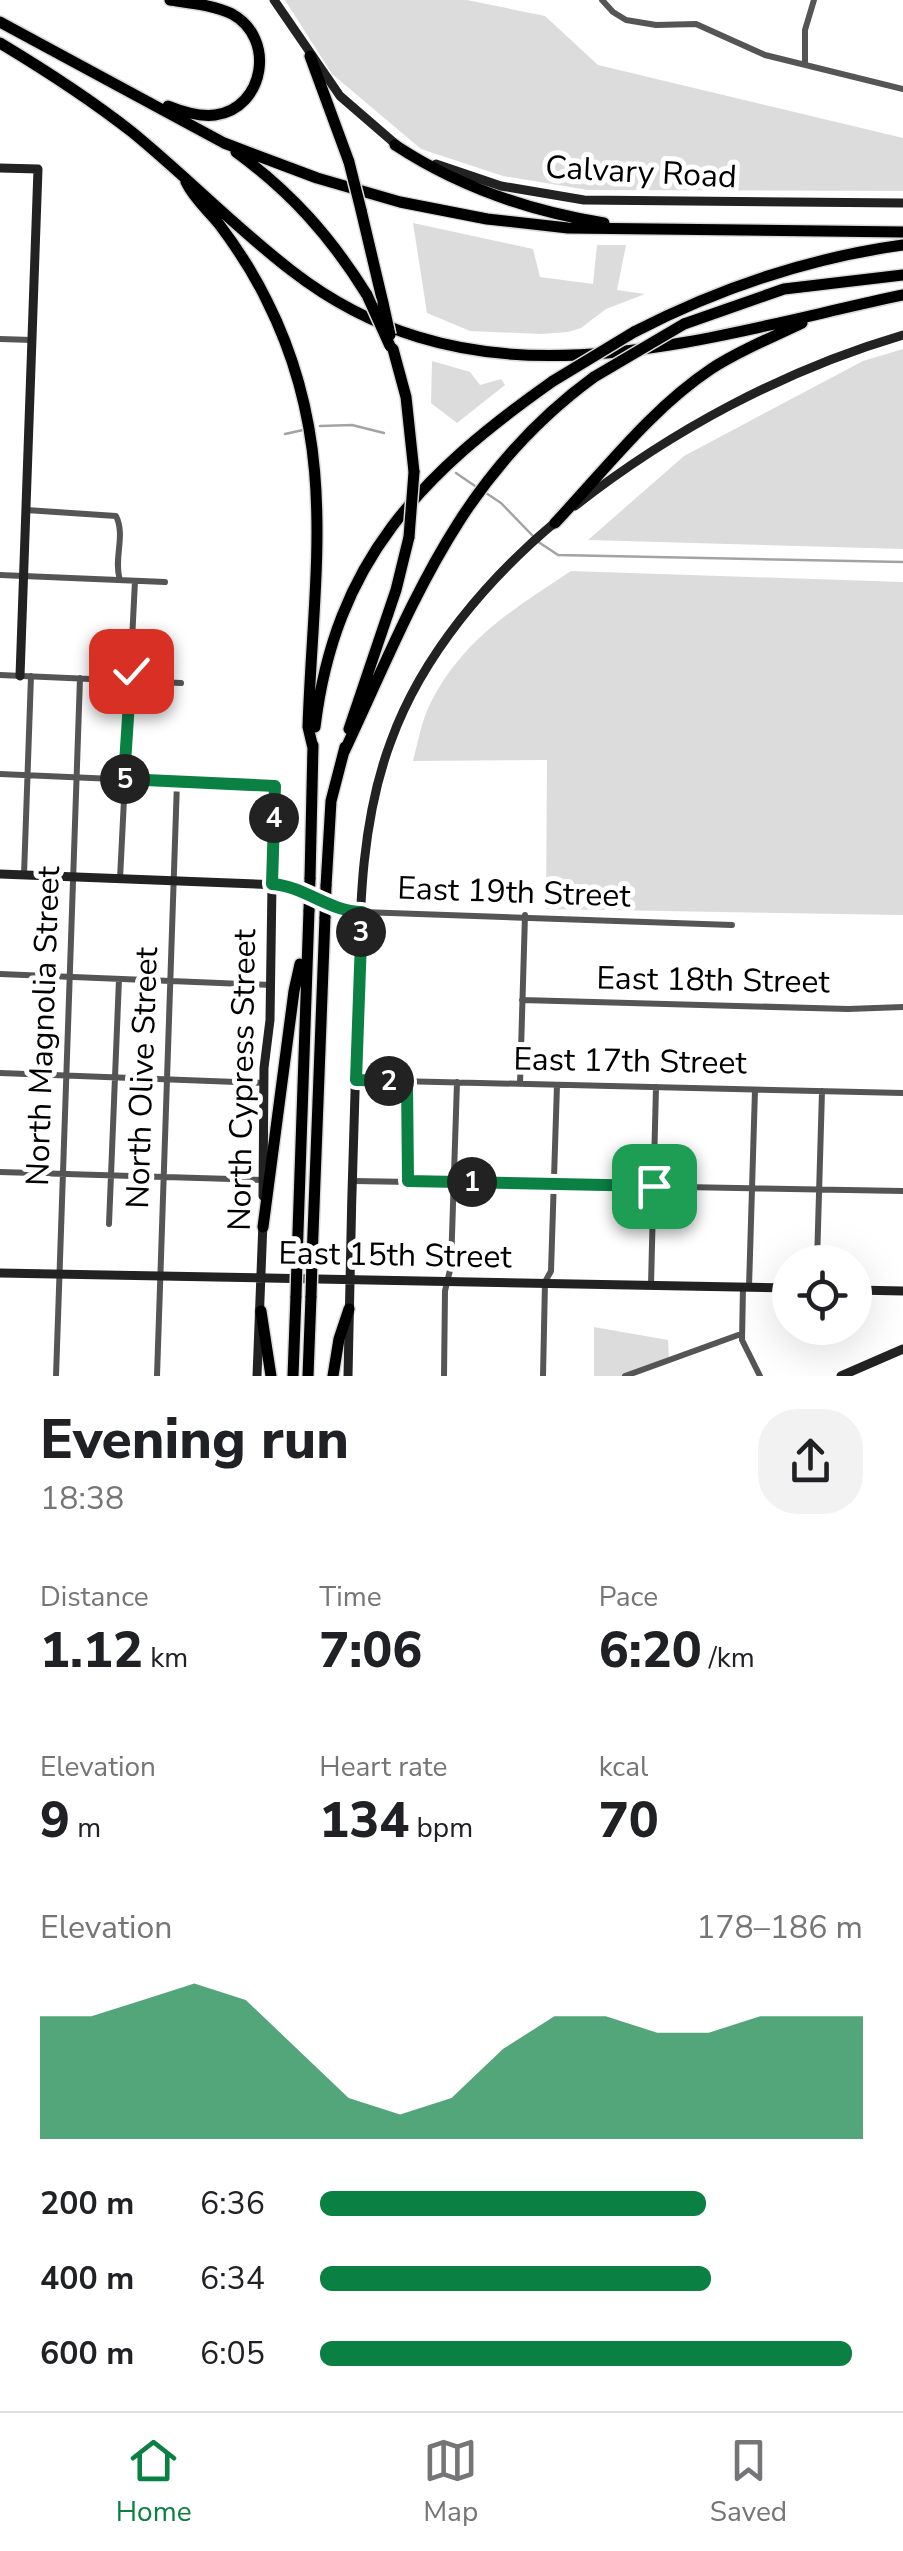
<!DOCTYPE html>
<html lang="en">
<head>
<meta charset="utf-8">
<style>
	:root { --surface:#fff; --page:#f2f2f2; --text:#202124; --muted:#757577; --line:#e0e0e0; --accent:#0b8043 }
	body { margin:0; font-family:"Nunito Sans",sans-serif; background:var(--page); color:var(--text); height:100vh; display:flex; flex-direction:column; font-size:38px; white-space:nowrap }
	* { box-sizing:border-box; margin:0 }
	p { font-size:32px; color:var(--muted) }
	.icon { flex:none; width:55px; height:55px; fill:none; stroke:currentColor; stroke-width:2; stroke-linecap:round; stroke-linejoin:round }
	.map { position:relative; height:1376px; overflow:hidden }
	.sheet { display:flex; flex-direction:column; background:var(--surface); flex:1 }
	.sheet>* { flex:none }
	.fabs { position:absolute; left:772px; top:1245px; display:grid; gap:20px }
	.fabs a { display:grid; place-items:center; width:100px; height:100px; border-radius:50%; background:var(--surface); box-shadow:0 10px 40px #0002; font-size:50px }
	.pin { position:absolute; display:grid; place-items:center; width:85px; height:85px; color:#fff; margin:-42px; border-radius:20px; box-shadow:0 5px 15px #0006 }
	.km { position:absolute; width:50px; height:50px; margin:-25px; border-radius:50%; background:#222; color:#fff; font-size:28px; line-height:50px; text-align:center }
	.round { display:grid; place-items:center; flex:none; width:105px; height:105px; border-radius:40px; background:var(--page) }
	.head { display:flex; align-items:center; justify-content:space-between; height:170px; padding:0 40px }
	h1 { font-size:55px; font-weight:800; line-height:75px }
	.figures { display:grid; grid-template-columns:repeat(3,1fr); gap:15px; height:170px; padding:10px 40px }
	.figures div { display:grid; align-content:center }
	.figures b { font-size:50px; font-weight:800 }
	.figures small { font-size:28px; font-weight:400 }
	.figures p { font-size:28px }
	.chart { height:280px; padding:20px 40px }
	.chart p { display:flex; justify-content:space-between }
	.chart svg { width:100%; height:180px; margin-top:10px; fill:var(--accent); opacity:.7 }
	ul { padding:0 40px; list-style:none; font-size:32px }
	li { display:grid; grid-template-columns:160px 120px 1fr; align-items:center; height:75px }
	li i { height:25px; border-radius:12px; background:var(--accent) }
	.tab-bar { display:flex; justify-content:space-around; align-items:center; height:140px; border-top:2px solid var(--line); background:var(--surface); font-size:28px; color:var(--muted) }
	.tab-bar a { display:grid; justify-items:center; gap:5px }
	.tab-bar .current { color:var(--accent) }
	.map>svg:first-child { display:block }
</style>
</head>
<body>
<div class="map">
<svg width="903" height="1376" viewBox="0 0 903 1376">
	<rect width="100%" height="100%" fill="#fff"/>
	<path fill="#dcdcdc" d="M285,0H467L545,16L598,65L903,138V191L588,190L503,176L421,149L332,74Z
		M413,223L533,249L540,277L593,284L597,245H626L617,290L645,294L606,309L581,328L568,332L541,334L470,331L427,313Z
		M903,349V549L588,540L684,456L863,361Z
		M432,361L470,372L480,385L501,379L505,385L457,423L431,403Z
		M571,571L903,582V915L546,909L547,760L413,761C418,742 422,719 431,702C465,637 513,610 571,571Z
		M594,1327L668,1340L669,1359L625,1376H594Z"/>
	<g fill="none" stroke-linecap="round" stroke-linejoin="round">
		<path stroke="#a3a3a3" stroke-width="2.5" d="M320,426L352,425L384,433
			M285,434L303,430
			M456,473L475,486
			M486,493L501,503L532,535
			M537,541L558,555L903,562"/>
		<defs>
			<path id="highway" d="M0,22L224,143L317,178L400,202L487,219L568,228L903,232
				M0,43C45,70 90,99 132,132C187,177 236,228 292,271C481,417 694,339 903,295
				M310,56L349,162
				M168,106C183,112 199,117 215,115C265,108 276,38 232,14C214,5 190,3 170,0
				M395,145C459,187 528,211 604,223
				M236,152C291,192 331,237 367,295
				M186,182C194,199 207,209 219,224C237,248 254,274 267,301C340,446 313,574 308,727L313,748
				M361,210L383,303
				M684,324L784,289L903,275
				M634,332C719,288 809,258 903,245
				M393,349L406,397L414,472
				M555,523C604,471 651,409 711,369C740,350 771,338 802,323
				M315,727C335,561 421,474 553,381
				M349,729L396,590L409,537
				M344,752C413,605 457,477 594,377
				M310,879L313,745
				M326,886L331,801L345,747
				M263,1227L294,991L300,964
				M312,1260L325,917
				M297,1261L309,910
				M261,1311L271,1376
				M293,1376L296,1296
				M308,1376L311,1296
				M333,1376L339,1339L349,1309"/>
		</defs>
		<use href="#highway" stroke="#dbdbdb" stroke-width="14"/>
		<path stroke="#555" stroke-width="6" d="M602,0L613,12L626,20L656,25L696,24L765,55L903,89
			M805,64V30L814,0
			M0,339L32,340
			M26,510L116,516C126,536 113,559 120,580
			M0,575L165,582
			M0,675L181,683
			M0,774L275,786L272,884
			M24,875L31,676
			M120,879L135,581
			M362,912L732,925
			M0,974L271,985
			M522,1000L848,1009L903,1007
			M0,1073L264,1083
			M356,1080L903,1093
			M407,1081L408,1181
			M520,1084L525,915
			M0,1172L263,1180
			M354,1181L903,1191
			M109,1224L119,979
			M817,1262L822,1091
			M651,1285L656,1087
			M743,1287L742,1340L760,1376
			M749,1287L755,1090
			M56,1376L80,678
			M157,1376L177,782
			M444,1376L445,1291L451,1266L457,1082
			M543,1376L545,1282L551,1271L557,1085
			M625,1376L741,1334"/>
		<path stroke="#222" stroke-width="9" d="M274,0L340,96L399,147
			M436,164L501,186L584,200L903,203
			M0,168L38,169L20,676
			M575,506C672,430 784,370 903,335
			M0,874L281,885L345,909L362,912
			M263,1196L264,1068L270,1020L272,884
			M0,1273L790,1288
			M855,1290L903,1291
			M257,1376L263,1222
			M348,1376C350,1259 353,1143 357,1026C360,931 357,831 391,741C422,655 489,577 559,519
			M841,1376L903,1349"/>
		<use href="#highway" stroke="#000" stroke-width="11"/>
		<defs>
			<path id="highway-bridge" d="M349,162L361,210
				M367,295L390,346
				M383,303L390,335
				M594,377L684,324
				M553,381L634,332
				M409,537L414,472
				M309,910L310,879
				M325,917L326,886
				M296,1296L297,1261
				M311,1296L312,1260"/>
		</defs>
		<use href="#highway-bridge" stroke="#dbdbdb" stroke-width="14" stroke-linecap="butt"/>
		<use href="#highway-bridge" stroke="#000" stroke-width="11"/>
	</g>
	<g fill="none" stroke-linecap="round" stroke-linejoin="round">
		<defs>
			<path id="route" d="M131,671L124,779L275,786L272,884C304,886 330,912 362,912L356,1080L407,1081L408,1181L654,1186"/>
		</defs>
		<use href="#route" stroke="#fff" stroke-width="20"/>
		<use href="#route" stroke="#0b8043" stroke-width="12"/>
	</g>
	<g text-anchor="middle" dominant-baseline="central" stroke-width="10" stroke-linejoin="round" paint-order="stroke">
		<g font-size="32" fill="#000" stroke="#fff">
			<text transform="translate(641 172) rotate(3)">Calvary Road</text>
			<text transform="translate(514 892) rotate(2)">East 19th Street</text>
			<text transform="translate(713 980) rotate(1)">East 18th Street</text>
			<text transform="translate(43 1026) rotate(-88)">North Magnolia Street</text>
			<text transform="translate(630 1061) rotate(1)">East 17th Street</text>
			<text transform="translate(142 1078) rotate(-88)">North Olive Street</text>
			<text transform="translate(242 1080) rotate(-89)">North Cypress Street</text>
			<text transform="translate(395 1255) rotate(1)">East 15th Street</text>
		</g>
	</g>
</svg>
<div class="fabs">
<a><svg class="icon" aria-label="locate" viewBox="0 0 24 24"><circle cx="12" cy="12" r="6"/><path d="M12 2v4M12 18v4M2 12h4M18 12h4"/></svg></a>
</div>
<div class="pin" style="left:654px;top:1186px;background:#1e9e55"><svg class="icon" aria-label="arrive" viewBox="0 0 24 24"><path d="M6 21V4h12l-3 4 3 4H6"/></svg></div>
<div class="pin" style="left:131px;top:671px;background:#d93025"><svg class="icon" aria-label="check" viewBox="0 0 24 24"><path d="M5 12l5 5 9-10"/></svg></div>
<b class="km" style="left:472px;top:1182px">1</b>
<b class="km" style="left:389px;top:1081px">2</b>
<b class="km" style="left:361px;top:932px">3</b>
<b class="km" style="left:274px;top:818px">4</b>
<b class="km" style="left:125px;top:779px">5</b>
</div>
<section class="sheet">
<div class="head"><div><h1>Evening run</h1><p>18:38</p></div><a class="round"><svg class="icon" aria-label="share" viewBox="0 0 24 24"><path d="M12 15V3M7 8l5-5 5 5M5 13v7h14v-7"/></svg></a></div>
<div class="figures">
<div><p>Distance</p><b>1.12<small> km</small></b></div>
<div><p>Time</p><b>7:06</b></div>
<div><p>Pace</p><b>6:20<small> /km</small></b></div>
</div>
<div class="figures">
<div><p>Elevation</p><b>9<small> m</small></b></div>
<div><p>Heart rate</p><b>134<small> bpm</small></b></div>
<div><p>kcal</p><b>70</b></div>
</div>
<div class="chart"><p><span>Elevation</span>178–186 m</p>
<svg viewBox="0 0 160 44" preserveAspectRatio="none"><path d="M0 44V14L10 14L20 10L30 6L40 10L50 22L60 34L70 38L80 34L90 22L100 14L110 14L120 18L130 18L140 14L150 14L160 14V44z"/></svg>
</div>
<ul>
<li><b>200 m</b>6:36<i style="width:71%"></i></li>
<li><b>400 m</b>6:34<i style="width:72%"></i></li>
<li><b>600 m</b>6:05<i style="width:98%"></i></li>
</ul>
</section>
<nav class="tab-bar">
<a class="current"><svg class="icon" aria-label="home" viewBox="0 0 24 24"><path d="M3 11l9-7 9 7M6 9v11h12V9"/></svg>Home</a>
<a><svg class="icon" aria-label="map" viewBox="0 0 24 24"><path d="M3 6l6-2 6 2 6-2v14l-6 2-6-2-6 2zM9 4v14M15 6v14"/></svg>Map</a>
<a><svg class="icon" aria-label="saved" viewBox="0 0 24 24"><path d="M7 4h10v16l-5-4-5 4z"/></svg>Saved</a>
</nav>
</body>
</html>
